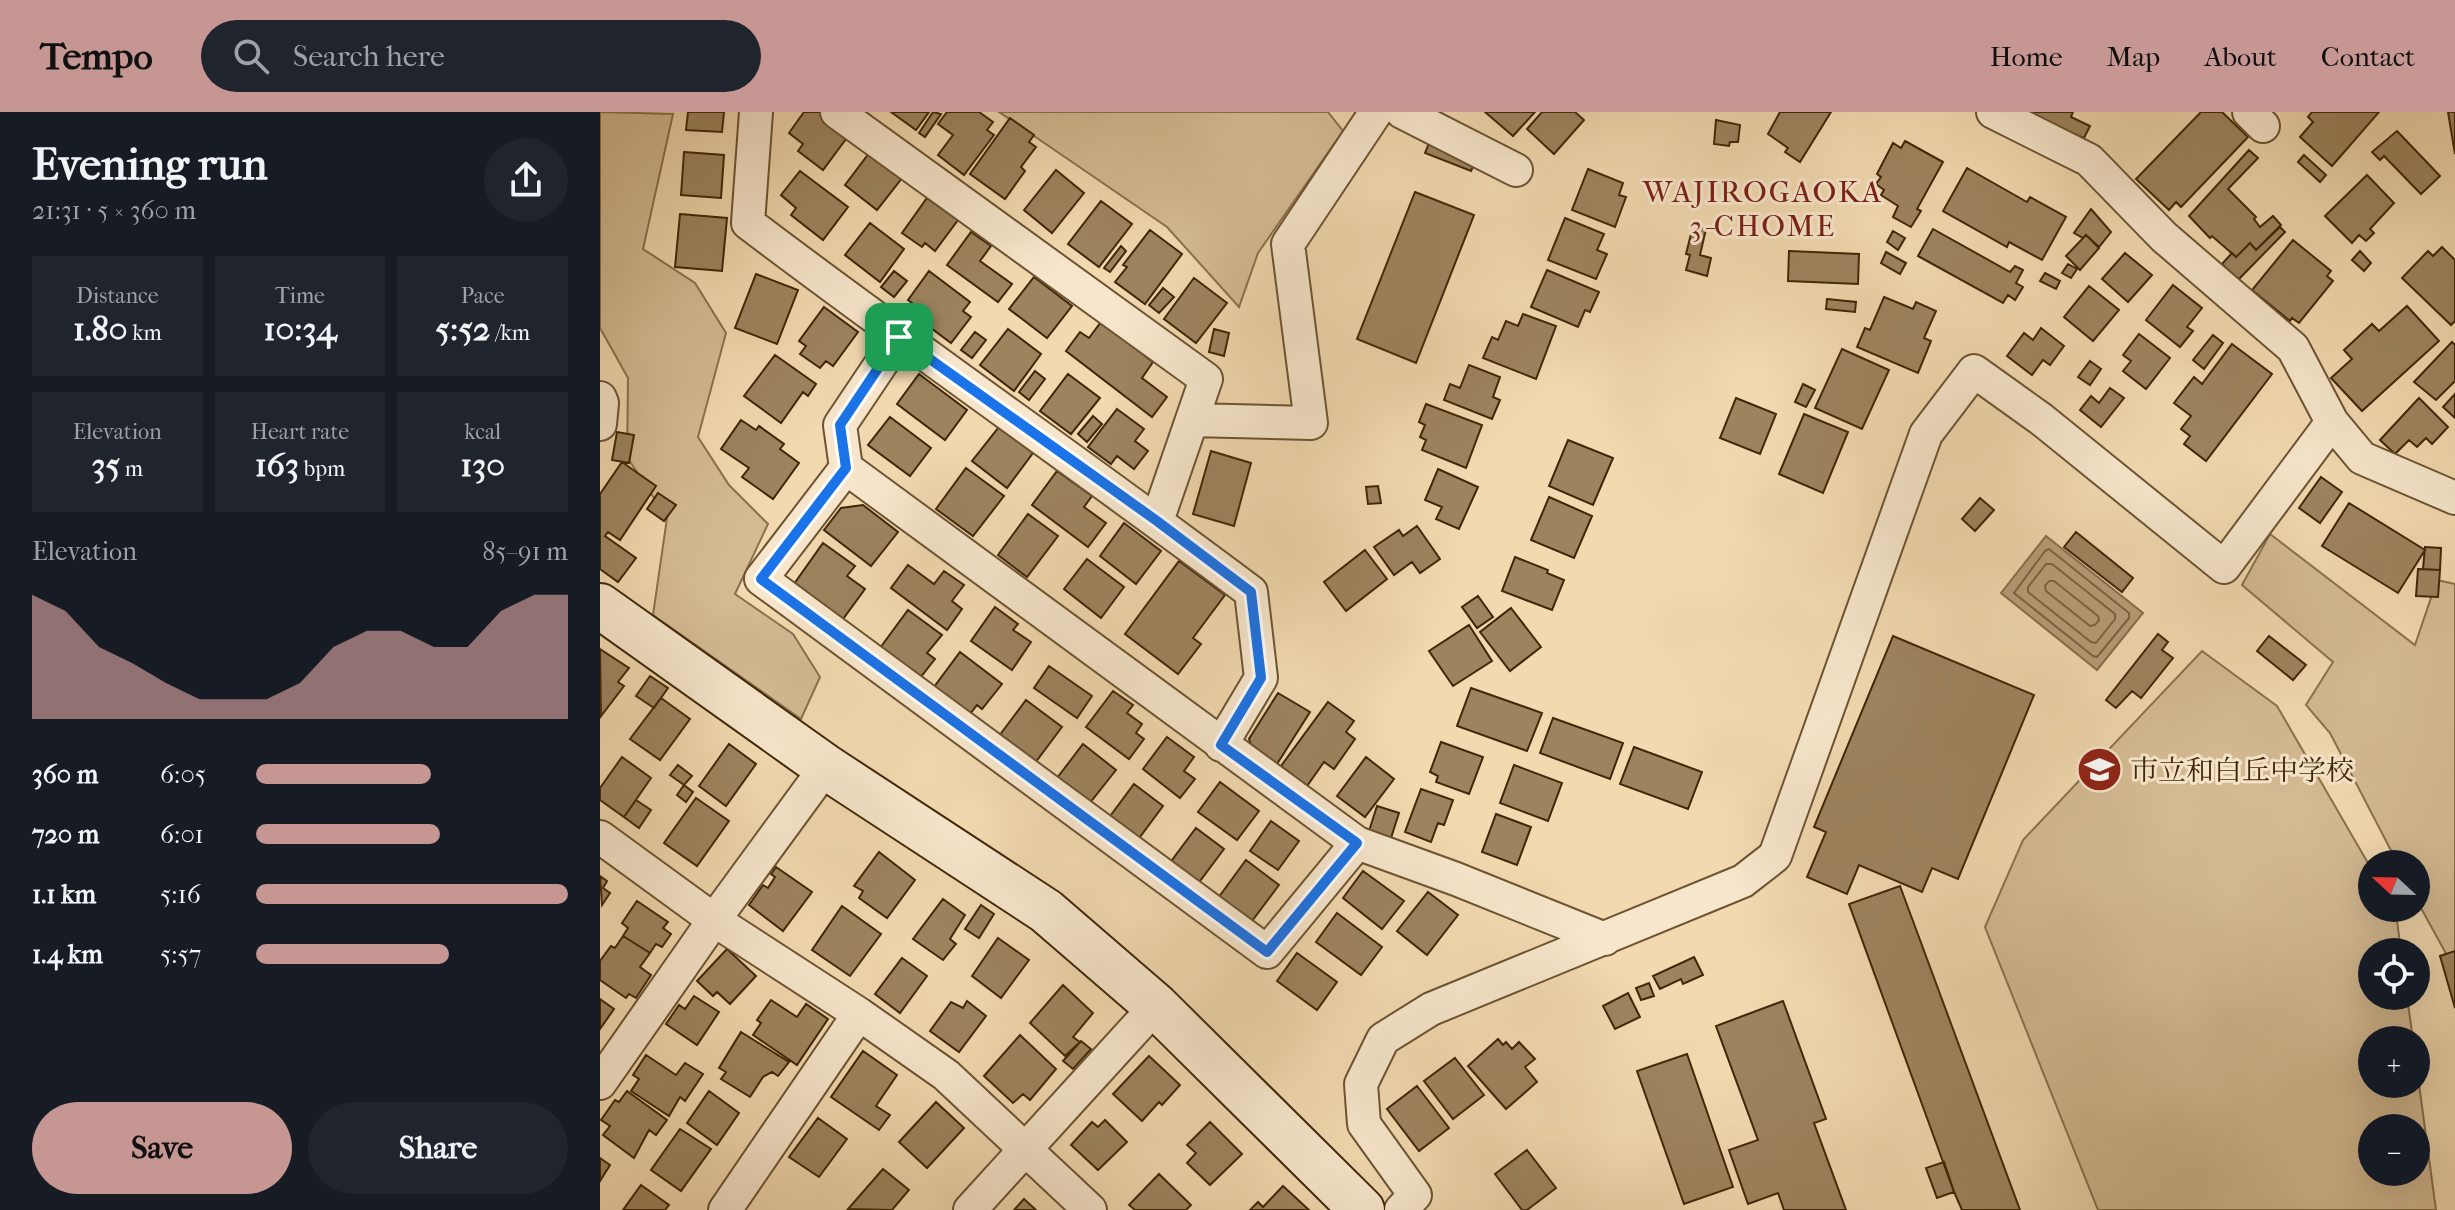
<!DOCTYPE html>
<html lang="en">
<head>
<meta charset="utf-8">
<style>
	:root { --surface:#171b24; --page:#20242c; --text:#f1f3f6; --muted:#9ea1a6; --accent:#c59692 }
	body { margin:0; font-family:"IM FELL French Canon","Noto Serif JP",serif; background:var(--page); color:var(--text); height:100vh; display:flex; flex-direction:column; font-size:30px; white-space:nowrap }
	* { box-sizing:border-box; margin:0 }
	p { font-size:26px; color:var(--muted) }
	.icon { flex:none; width:44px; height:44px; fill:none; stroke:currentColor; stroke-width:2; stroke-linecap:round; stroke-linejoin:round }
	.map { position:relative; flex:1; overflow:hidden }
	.details { display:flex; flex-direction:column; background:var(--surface); width:600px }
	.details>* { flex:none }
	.needle { width:52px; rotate:292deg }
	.tools { position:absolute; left:1758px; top:738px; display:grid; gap:16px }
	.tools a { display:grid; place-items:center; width:72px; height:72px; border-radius:50%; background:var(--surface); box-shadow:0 8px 32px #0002; font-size:40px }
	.pin { position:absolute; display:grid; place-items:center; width:68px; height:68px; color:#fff; margin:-34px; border-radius:16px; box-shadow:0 4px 12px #0006 }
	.round { display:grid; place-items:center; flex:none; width:84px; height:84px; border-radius:42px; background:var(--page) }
	.headline { display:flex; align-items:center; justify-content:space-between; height:136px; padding:0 32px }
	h1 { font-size:44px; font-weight:800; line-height:60px }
	.figures { display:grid; grid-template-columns:repeat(3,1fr); gap:12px; height:136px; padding:8px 32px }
	.figures div { display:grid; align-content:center; border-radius:0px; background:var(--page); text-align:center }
	.figures b { font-size:34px; font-weight:800 }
	.figures small { font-size:22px; font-weight:400 }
	.figures p { font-size:22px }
	.chart { height:224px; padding:16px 32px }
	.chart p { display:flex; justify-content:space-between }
	.chart svg { width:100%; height:144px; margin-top:8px; fill:var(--accent); opacity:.7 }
	.cta { display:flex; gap:16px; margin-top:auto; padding:16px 32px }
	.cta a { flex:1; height:92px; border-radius:48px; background:var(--accent); color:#111; font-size:32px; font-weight:800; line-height:92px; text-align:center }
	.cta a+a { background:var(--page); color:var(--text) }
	ul { padding:0 32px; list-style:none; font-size:26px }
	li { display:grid; grid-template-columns:128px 96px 1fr; align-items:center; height:60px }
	li i { height:20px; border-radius:10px; background:var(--accent) }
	header { display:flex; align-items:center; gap:48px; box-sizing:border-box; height:112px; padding:0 40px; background:var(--accent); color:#111 }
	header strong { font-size:38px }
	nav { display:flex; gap:44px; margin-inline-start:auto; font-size:28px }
	.search { width:560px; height:72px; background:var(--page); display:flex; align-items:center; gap:20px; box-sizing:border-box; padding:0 28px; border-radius:44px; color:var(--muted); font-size:30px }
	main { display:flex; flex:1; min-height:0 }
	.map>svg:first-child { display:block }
</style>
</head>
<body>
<header>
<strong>Tempo</strong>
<div class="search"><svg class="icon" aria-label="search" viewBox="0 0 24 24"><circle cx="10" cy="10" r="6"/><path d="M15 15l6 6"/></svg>Search here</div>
<nav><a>Home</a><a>Map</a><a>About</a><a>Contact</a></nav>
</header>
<main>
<section class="details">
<div class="headline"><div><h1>Evening run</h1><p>21:31 · 5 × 360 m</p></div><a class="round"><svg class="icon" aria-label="share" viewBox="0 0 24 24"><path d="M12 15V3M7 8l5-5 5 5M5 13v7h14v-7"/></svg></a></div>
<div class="figures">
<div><p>Distance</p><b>1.80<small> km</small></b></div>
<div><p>Time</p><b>10:34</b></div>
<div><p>Pace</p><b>5:52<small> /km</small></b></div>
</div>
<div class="figures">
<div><p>Elevation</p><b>35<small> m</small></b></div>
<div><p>Heart rate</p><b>163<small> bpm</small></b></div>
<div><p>kcal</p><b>130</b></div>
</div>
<div class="chart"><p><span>Elevation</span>85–91 m</p>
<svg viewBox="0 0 160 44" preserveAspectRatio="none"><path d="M0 44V6L10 11L20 22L30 27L40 33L50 38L60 38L70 38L80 33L90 22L100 17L110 17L120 22L130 22L140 11L150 6L160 6V44z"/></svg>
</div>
<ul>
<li><b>360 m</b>6:05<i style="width:56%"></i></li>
<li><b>720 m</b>6:01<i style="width:59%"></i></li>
<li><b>1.1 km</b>5:16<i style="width:100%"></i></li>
<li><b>1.4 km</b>5:57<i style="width:62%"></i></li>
</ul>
<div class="cta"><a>Save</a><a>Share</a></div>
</section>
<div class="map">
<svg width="1855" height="1098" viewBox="0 0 1855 1098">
	<rect width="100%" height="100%" fill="#f2d9b0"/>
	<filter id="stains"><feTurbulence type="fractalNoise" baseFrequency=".0025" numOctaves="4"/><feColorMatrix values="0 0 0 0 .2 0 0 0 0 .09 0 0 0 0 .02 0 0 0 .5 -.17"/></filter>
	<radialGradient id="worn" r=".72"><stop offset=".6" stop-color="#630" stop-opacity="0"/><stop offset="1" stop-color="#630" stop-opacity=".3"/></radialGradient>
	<path fill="#d4bb93" stroke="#8a714d" stroke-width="2" fill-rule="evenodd" d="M0,0L73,2L43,137L95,171L126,221L98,325L129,373L168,412L135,482L193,522L220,565L201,607L53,503L67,406L27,345L28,266L0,216Z
		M399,0H728L743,19L658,141L639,195L567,115Z
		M1670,422L1815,533L1837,468L1855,472V858L1816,787V752H1798L1730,621L1706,593L1733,550L1642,473Z
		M1602,539L1677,594L1772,758V796H1794L1796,800L1801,840H1772V884H1807L1813,928H1772V972H1816V950L1836,1098H1498L1385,815L1423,728ZM1772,1016H1816V1060H1772Z"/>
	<path fill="#b59c77" stroke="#866d4a" stroke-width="2" d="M1446,424L1543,501L1497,558L1401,481Z"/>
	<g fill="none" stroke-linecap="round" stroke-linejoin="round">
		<path stroke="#7a623f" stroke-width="2" d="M1449,437L1529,501V506L1497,545L1493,544L1414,481L1445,439Z
			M1446,452H1452L1515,502V507L1496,531L1491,530L1428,480V475Z
			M1449,469H1454L1498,504L1499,508L1495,513L1490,514L1446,479L1445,474Z"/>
	</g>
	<path fill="#9d845f" stroke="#402707" stroke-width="2" d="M88,0H124L122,20L86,18Z
		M204,0H219L249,23L223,58L198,39L203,32L189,21Z
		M291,0H329L316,18Z
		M333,0L341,2L325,25L319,21Z
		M347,0H379L393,10L387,18L394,23L364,63L338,43L353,23L338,12Z
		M885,0H935L913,24Z
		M942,0H975L984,8L954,42L927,17Z
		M1180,0H1231L1200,50L1185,40L1188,36L1168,22Z
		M1415,0H1473L1471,5L1490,14L1484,26L1467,19L1466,22Z
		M1601,0H1622L1648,25L1581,95L1576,90L1569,98L1536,67Z
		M1712,0H1779L1732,54L1700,25L1713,10L1708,5Z
		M1848,0H1855V42Z
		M410,6L434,23L429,30L436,35L421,55L425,59L405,87L370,62Z
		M1116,8L1140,13L1138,30H1130L1129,34L1114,32Z
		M1797,19L1840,64L1821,82L1784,44L1780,48L1772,40Z
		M1305,29L1343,50L1317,97L1321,99L1311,115L1293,105L1298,94L1281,83L1284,78L1276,72L1281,65L1277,62L1293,31L1301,36Z
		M829,31L875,50L871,59L825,41Z
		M273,36L306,61L277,98L245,73Z
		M1649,38L1658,46L1628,77L1656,105L1654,107L1660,115L1673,104L1681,113L1656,138L1650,131L1636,145L1612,124L1610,126L1589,104Z
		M84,40L124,43L121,86L81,83Z
		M1704,43L1726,63L1720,70L1698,50Z
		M1367,56L1427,90L1430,85L1466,105L1442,148L1409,130L1407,135L1343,99Z
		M988,57L1023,71L1019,83L1026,85L1015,115L972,98Z
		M456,58L484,81L452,121L424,98Z
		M200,59L248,95L223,128L191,103L196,96L181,83Z
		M1767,63L1794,91L1770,117L1774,121L1766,129L1759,123L1752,131L1725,104Z
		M815,80L874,103L816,251L757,227Z
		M327,86L358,108L335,139L325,131L322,135L302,121Z
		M501,89L532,112L499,155L468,132Z
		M1491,97L1511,120L1499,135L1486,123L1483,126L1474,121Z
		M80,102L127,106L122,159L75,155Z
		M965,106L1004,122L997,138L1007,142L996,167L948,148Z
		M270,111L304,137L280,170L245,143Z
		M1093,114L1106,117L1100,143L1111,146L1107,164L1086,158L1090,143L1086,142Z
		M1680,115L1685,120L1638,168L1622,152L1632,141L1636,145L1650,131L1656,138Z
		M1333,117L1410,160L1415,154L1423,158L1416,171L1423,175L1415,188L1408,183L1403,191L1318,144Z
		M550,118L582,142L545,192L515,170L527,155L523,153Z
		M1293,119L1305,126L1298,138L1287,130Z
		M371,120L391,134L380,149L412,172L398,190L347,153Z
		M1486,123L1499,136L1480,158L1466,144Z
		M1693,128L1731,159L1727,164L1733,169L1699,211L1692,206L1690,209L1652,178Z
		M521,134L526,139L510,160L504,156Z
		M1842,135L1855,148V209L1851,213L1802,166L1828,139L1833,144Z
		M1189,139L1259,142L1258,172L1188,169Z
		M1760,139L1771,151L1764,159L1752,148Z
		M1286,140L1306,151L1300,162L1281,151Z
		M1525,141L1552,163L1528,190L1502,167Z
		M1468,152L1477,157L1471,166L1462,161Z
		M947,158L999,180L990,200L985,198L978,215L931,195Z
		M294,159L307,169L294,185L281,175Z
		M329,159L370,190L363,199L371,205L351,231L311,201L316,194L308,188Z
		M1445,161L1460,169L1456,177L1440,169Z
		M156,162L198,178L177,232L135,216Z
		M434,165L472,194L447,226L409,197Z
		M594,166L627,191L596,231L564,207Z
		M1573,173L1602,196L1587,215L1593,219L1580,235L1546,208Z
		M1489,174L1519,198L1493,229L1464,205Z
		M563,176L574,185L559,201L549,193Z
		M1284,185L1313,197L1316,190L1336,199L1324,226L1331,229L1318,261L1257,235L1265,216L1270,218Z
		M1227,187L1256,190L1255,200L1226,197Z
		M1807,194L1839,229L1762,299L1731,266L1752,247L1744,238L1772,212L1779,219Z
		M224,195L258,220L233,254L226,249L220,256L200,242L206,234L199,229Z
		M923,202L956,214L936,267L883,246L892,225L898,228L906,209L918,214Z
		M501,210L553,250L542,266L567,285L552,305L466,239L480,220L489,226Z
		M1441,216L1464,234L1450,253L1443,248L1432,263L1407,244L1424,221L1433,228Z
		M408,217L441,242L414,279L380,253Z
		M614,217L629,221L624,244L609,240Z
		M375,220L386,228L372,246L361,238Z
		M1539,222L1570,246L1546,277L1523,259L1531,249L1523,243Z
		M1613,223L1623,231L1604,257L1593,248Z
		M1852,230L1855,233V269L1836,288L1814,270Z
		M1632,232L1672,262L1606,349L1584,332L1590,324L1581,317L1591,304L1574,291L1594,265L1602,272Z
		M1242,237L1289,258L1262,317L1215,296Z
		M175,243L216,272L208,284L203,280L181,311L144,284Z
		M1490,249L1501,257L1490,273L1478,265Z
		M869,253L900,265L893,285L900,288L892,307L844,288L850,272L860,276Z
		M435,259L445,267L429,288L419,280Z
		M319,262L367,298L345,328L297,292Z
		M468,262L500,286L471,322L440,299Z
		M1203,272L1215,278L1206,295L1195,290Z
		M1510,276L1524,286L1501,315L1480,298L1491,284L1499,291Z
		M1855,282V306L1843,295Z
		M1136,286L1176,302L1160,342L1120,326Z
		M1819,286L1848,315L1832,332L1826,326L1817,335L1809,328L1795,342L1780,328Z
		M826,292L882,313L866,356L822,338L826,328L820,325L825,313L819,310Z
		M517,297L544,317L535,329L548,339L534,357L517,344L511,352L488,335Z
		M1204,302L1248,320L1223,381L1179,362Z
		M493,304L502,312L487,330L478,322Z
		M290,305L331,336L310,364L268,333Z
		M141,308L156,318L159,314L184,332L180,337L199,351L173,387L142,365L149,356L121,337Z
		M399,315L433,341L407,376L372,349Z
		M17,320L34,323L29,351L12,348Z
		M968,328L1013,346L993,393L949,374Z
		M611,339L651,351L634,414L593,402Z
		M22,350L56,374L20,428L8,420L5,424L36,446L18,470L0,457V382Z
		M366,356L404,384L373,424L336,397Z
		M838,357L878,375L859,417L836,407L842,395L825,388Z
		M457,359L492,384L484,395L506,411L488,435L432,393Z
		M1721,365L1742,380L1720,411L1699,396Z
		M778,374L781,391L768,392L766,375Z
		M58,381L76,393L64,409L47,397Z
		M949,385L992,404L974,446L931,428Z
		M1380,386L1394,398L1375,419L1362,407Z
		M1749,391L1825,438L1798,481L1722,434Z
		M263,393L298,420L271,454L224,418L241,396Z
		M428,402L458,424L427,465L398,443Z
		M524,411L561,439L536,472L500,444Z
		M817,414L840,447L820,461L812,450L794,463L774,435L799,418L803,424Z
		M1476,420L1533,466L1522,480L1464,435Z
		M223,431L255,454L247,464L265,477L243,507L194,472Z
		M1825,435L1841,436L1840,458L1823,457Z
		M765,438L787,467L746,499L724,470Z
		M915,445L948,458L947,461L964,468L952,498L902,479Z
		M487,447L524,475L501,506L464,477Z
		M579,449L625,483L593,526L601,532L578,562L525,522Z
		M308,453L334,472L344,459L364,473L352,489L362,497L347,518L291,476Z
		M1818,457L1840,458L1838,485L1816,484Z
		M878,484L893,505L877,516L862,495Z
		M395,495L418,512L413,518L431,530L412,558L371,529Z
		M911,496L941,535L910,559L880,520Z
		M308,498L342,523L327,541L335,547L320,566L280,536Z
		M869,513L892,549L853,574L829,539Z
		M1558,522L1568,530L1562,538L1573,546L1541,586L1532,579L1516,596L1506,588Z
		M1293,524L1434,583L1358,767L1332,756L1322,780L1259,753L1247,782L1207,765L1226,720L1214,715Z
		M1669,524L1706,553L1693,568L1657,539Z
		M0,537L29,556L18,570L24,574L1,604Z
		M360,540L402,572L382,597L377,593L367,606L331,579Z
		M449,554L492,584L477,606L434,576Z
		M50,564L68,576L54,596L36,584Z
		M871,576L942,601L927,639L857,614Z
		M513,579L533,593L527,601L542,612L536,621L544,627L529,647L486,615Z
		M678,581L710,600L677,652L651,633L649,627Z
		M61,586L90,607L60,648L30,627Z
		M426,588L462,615L432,655L396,628Z
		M728,590L754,609L746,620L755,627L734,657L724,650L707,674L681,654Z
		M953,606L1023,631L1010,667L940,641Z
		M567,625L594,645L584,659L595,667L580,686L543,657Z
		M841,630L883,645L869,682L836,670L838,664L830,660Z
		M129,632L156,652L126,694L99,674Z
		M483,632L516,658L489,692L457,666Z
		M1034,635L1102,660L1088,697L1020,672Z
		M22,645L51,666L24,705L0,688V676Z
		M766,645L794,667L765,705L737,684Z
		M78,653L92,664L84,673L70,663Z
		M914,653L962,671L948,709L900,691Z
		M620,670L659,699L637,728L598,700Z
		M534,672L563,694L534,733L505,711Z
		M84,673L93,680L86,690L77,683Z
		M821,677L853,688L844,713L838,711L831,730L805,720Z
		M96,686L129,709L97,754L64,731Z
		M36,688L51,698L39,716L24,705Z
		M777,694L799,701L791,726L769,719Z
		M896,702L931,715L917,753L882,740Z
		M671,709L699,729L678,758L650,739Z
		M596,716L624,737L594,777L566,756Z
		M279,740L315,768L287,806L259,786L263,779L254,774Z
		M646,748L679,773L646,817L613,793Z
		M176,755L212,780L183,819L149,793L163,773L168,776L175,765L171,762Z
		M763,759L804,789L782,817L743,786Z
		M0,764L7,769L3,776L10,781L2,793Z
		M1300,774L1420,1098H1362L1354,1080L1249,792Z
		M828,780L858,803L827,843L797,819Z
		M343,787L365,803L350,827L356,832L343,848L313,827Z
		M37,789L68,810L63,816L71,822L62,835L56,832L50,841L23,824L28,816L22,811Z
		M381,793L394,802L379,826L365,817Z
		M242,794L281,822L250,864L212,838Z
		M737,801L782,835L761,863L716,830Z
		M23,824L50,841L40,855L51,863L36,886L29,882L26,886L0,868V849L11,834L15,836Z
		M398,826L429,848L401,886L372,864Z
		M127,837L156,864L130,892L117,880L113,884L97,869Z
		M1855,839V896L1840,844Z
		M697,841L737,870L717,898L677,869Z
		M1094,845L1103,863L1083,872L1081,867L1060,877L1053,864Z
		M302,846L327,864L300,901L275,882Z
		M1049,871L1054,884L1041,888L1036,876Z
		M463,873L493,901L473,925L480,930L465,944L430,911Z
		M1028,881L1040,905L1015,917L1003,894Z
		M94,884L119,900L97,933L66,912L79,893L85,897Z
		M0,887L14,897L0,917Z
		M171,888L197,905L206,892L228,907L197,953L153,923L161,911L157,908Z
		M367,889L386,904L359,940L330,919L351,890L363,896Z
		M1183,889L1226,1007L1214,1011L1246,1098H1184L1178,1081L1148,1092L1129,1038L1158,1028L1116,914Z
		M141,920L189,950L178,964L172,960L163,965L150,985L121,967L126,960L119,956Z
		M420,923L456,957L430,988L423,982L413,991L384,964Z
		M898,927L903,933L906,930L912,937L919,930L935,947L925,955L937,970L906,997L868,954Z
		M481,929L491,937L473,957L463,949Z
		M263,939L297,963L276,994L290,1003L279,1018L231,985Z
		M1087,942L1133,1075L1084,1092L1037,959Z
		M46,943L76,963L85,951L103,962L85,989L80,985L69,1004L31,979L39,967L33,963Z
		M549,944L580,973L562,993L559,990L542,1009L513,982Z
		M855,946L884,983L853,1007L824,969Z
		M817,974L849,1016L819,1039L787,997Z
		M27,979L67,1008L56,1023L49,1018L34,1046L3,1023L10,1014L1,1008L15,988L19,990Z
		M109,979L139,1001L117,1033L87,1011Z
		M336,990L364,1016L327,1056L299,1030Z
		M218,1006L247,1027L219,1065L189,1045Z
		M505,1008L527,1030L498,1058L471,1033L492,1010L498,1015Z
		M610,1010L642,1042L610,1073L587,1051L596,1041L587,1033Z
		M80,1017L111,1037L81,1079L51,1058Z
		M927,1038L956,1076L927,1098H922L895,1062Z
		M0,1046L10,1053L0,1069Z
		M1344,1050L1354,1080L1337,1086L1326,1056Z
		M283,1057L309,1078L292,1098L248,1097Z
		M559,1062L591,1093L586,1098H535L529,1093Z
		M41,1073L69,1093L65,1098H23Z
		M683,1074L709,1098H650L658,1090L663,1095Z
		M424,1087L436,1098H414Z"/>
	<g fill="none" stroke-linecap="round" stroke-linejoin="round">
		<defs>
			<path id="street" d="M156,0L148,111C314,237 485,355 651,480L661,566L621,633
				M237,0L606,267L557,409
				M802,0L916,58
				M1393,0L1489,48L1564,125L1693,236L1732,310L1762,346L1855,386
				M1649,0L1663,14
				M299,225L240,313L246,356L757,731L856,767L1005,827
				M0,286L2,291L0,312
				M592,308L711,311L688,132L776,0
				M246,356L161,467L667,840L757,731
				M0,725L114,808L259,902L346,963L490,1098
				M0,971L114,808L226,655
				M125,1098L259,902
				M370,1098L556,894
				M801,1098L815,1083L764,1012L761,972L783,927L831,897L1143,769L1175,744L1326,322L1374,259L1441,307L1624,455L1732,310"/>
			<path id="secondary" d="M0,494L226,655L446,799L556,894L762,1098"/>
		</defs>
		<use href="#street" stroke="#6c5431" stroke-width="36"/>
		<use href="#secondary" stroke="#402707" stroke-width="48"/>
		<use href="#street" stroke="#f7e6cc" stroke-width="32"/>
		<use href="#secondary" stroke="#f7e6cc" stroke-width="44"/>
	</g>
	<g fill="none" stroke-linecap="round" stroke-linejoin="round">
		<defs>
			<path id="route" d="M299,225L557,409L651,480L661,566L621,633L757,731L667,840L161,467L246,356L240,313Z"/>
		</defs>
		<use href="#route" stroke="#fff" stroke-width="16"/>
		<use href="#route" stroke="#1a73e8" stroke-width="10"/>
	</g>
	<defs>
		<symbol id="school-disc" viewBox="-11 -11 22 22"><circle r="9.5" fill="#8f2418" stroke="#f7e6cc"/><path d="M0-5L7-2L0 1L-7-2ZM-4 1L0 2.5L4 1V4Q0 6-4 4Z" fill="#fff"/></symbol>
	</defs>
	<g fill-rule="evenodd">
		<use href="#school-disc" x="1474" y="632" width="51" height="51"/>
	</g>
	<g text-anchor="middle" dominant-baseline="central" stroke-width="6" stroke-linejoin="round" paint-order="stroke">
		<g font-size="28" fill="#402707" stroke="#f7e6cc" text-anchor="start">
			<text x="1530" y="658">市立和白丘中学校</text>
		</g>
		<g font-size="30" letter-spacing="2" fill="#7a1f14" stroke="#f7e6cc">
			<text x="1163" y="80">WAJIROGAOKA<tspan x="1163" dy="34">3-CHOME</tspan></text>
		</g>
	</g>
	<rect width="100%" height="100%" filter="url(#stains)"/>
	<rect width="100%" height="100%" fill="url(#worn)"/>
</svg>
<div class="tools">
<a><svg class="needle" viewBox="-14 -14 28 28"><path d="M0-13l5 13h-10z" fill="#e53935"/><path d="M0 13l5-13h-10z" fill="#9ea1a6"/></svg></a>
<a><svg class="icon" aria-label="locate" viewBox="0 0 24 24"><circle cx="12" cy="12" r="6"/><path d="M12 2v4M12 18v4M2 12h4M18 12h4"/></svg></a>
<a>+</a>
<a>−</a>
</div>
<div class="pin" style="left:299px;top:225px;background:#1e9e55"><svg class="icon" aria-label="arrive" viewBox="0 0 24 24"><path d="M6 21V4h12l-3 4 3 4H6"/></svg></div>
</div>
</main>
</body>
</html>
